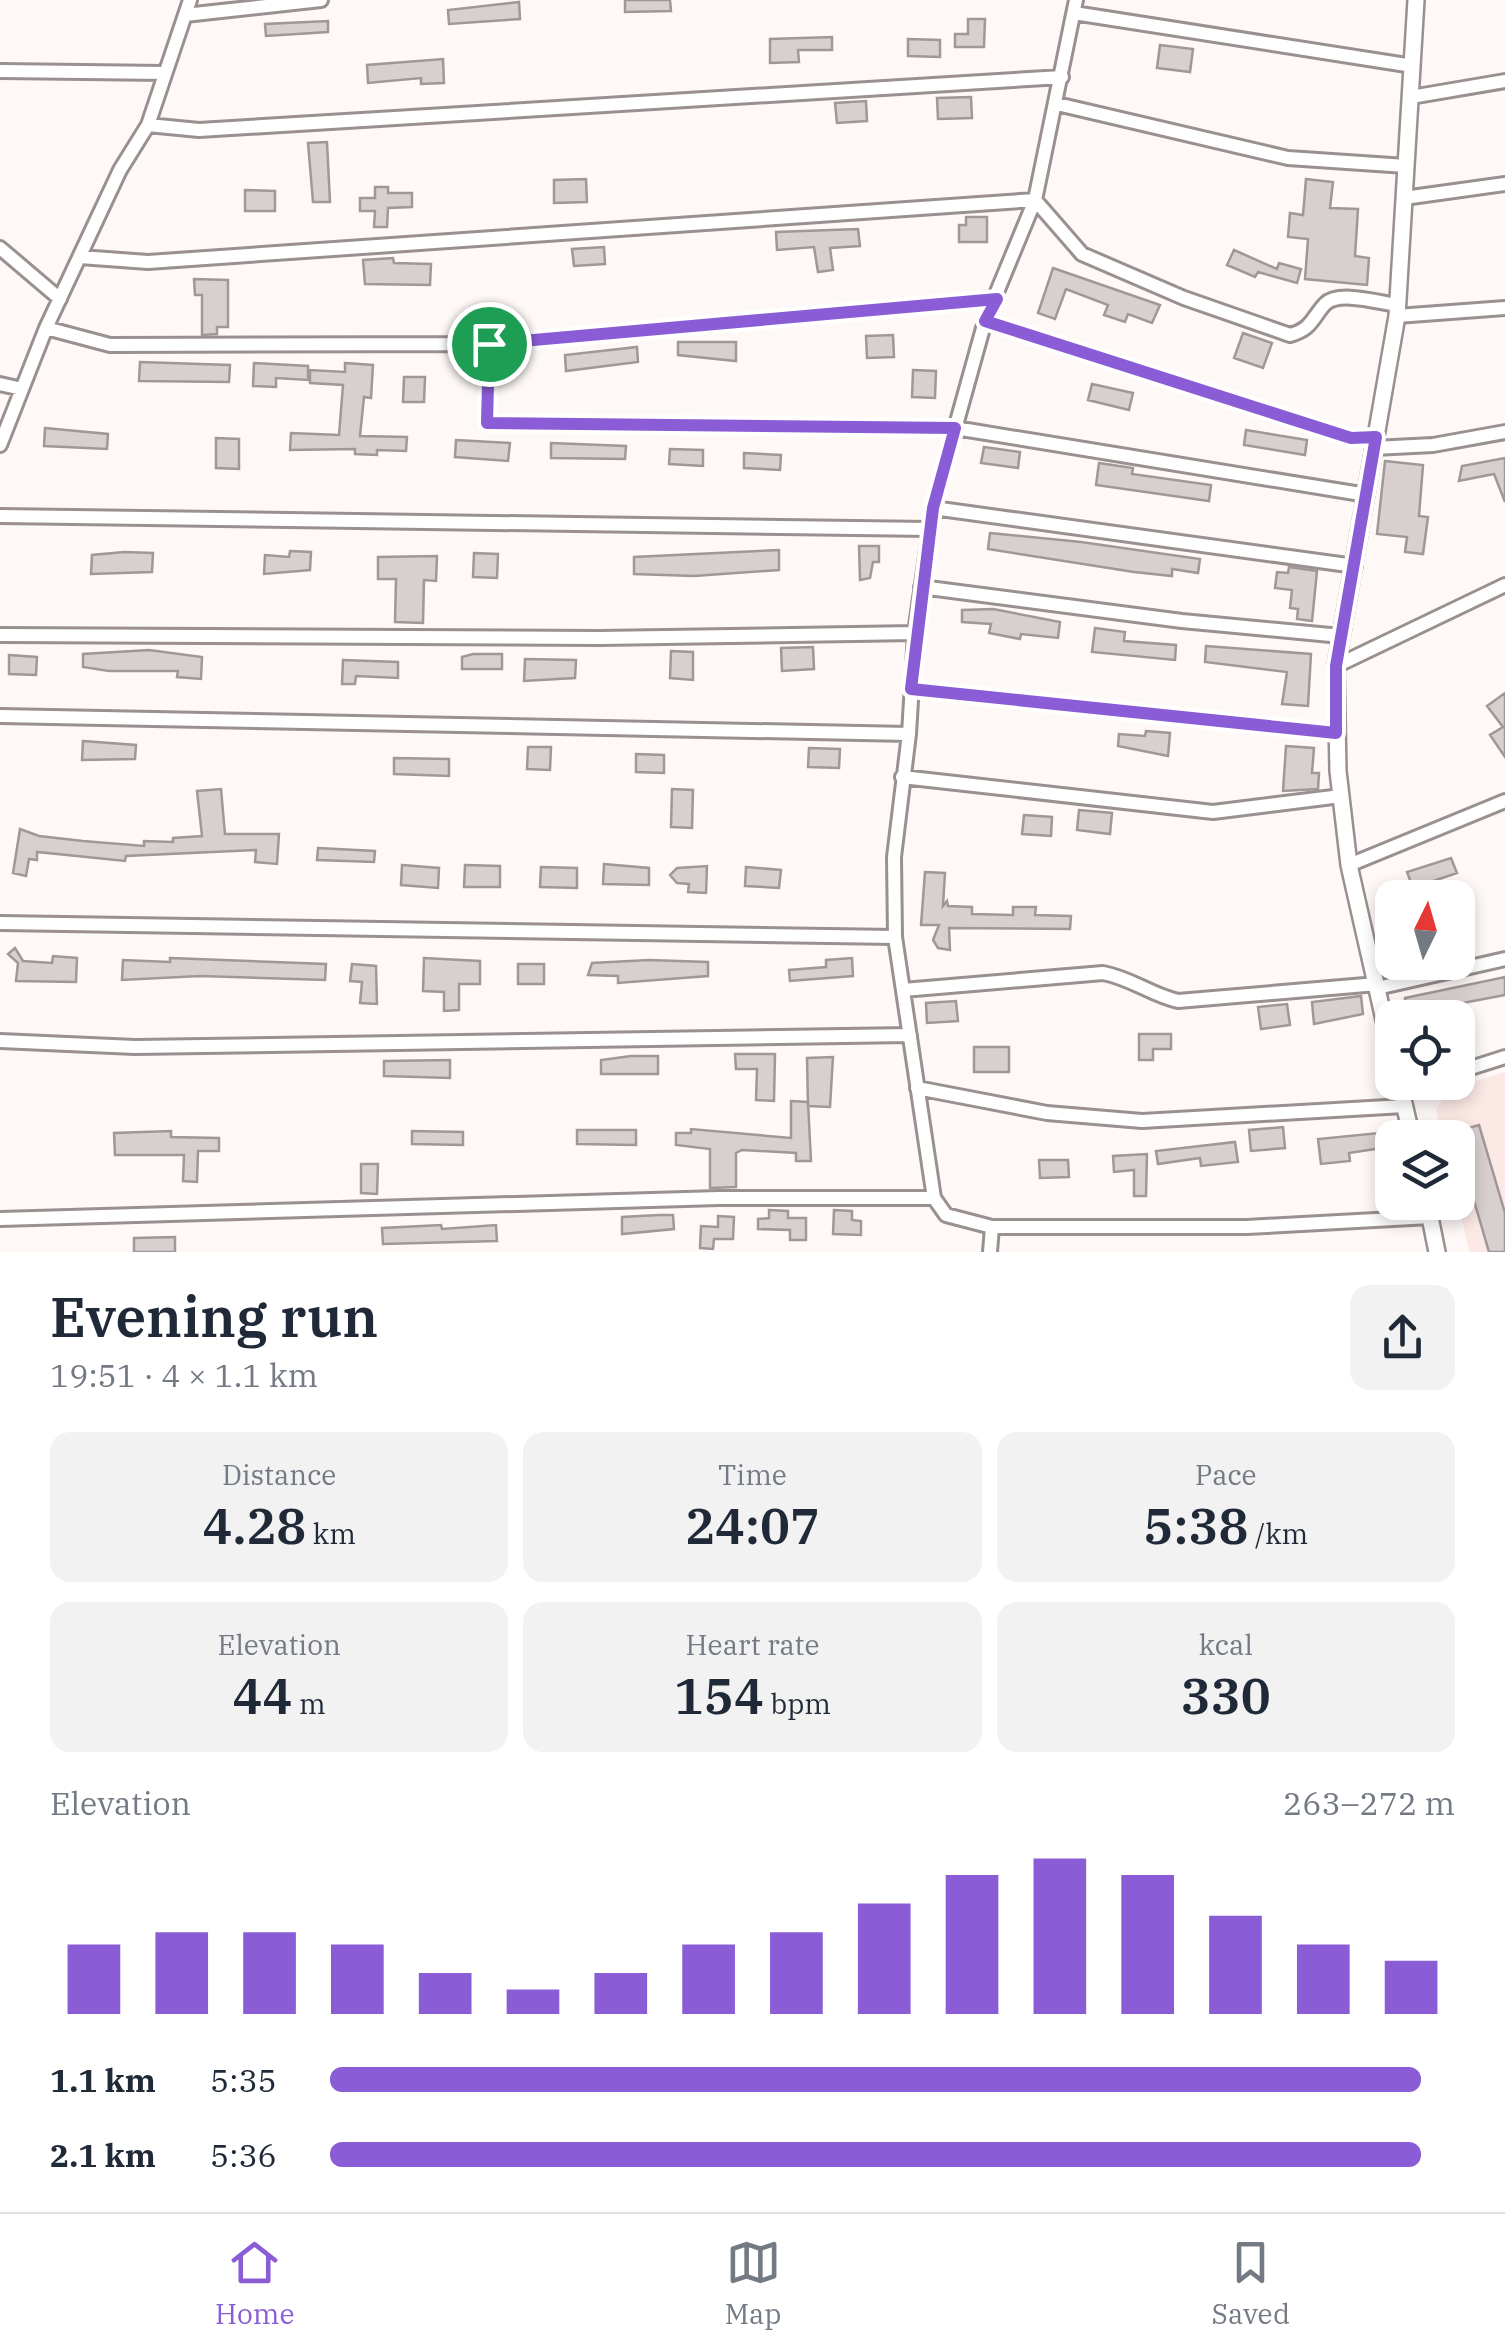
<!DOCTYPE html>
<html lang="en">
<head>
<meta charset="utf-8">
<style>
	:root { --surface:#fff; --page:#f2f2f3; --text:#1f2937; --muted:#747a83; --line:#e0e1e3; --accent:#8a5cd6 }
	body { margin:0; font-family:"IBM Plex Serif",serif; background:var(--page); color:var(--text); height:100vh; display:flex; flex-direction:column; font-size:38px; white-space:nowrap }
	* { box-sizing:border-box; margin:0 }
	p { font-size:32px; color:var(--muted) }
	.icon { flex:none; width:55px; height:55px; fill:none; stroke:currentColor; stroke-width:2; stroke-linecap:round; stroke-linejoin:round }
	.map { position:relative; height:1252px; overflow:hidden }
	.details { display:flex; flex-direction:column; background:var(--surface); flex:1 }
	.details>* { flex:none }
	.needle { width:65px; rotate:5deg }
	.tools { position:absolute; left:1375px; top:880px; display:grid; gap:20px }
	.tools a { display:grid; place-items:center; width:100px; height:100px; border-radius:20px; background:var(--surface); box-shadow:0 5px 15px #0003; font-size:50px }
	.pin { position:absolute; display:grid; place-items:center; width:85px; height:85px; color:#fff; margin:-42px; border:5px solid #fff; border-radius:50%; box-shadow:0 2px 10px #0007 }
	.round { display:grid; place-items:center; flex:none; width:105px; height:105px; border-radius:20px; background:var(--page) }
	.overview { display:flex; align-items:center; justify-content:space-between; height:170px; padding:0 50px }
	h1 { font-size:55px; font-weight:600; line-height:75px }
	.stats { display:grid; grid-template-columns:repeat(3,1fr); gap:15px; height:170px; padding:10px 50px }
	.stats div { display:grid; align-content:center; border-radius:20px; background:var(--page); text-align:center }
	.stats b { font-size:50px; font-weight:600 }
	.stats small { font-size:28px; font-weight:400 }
	.stats p { font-size:28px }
	.chart { height:280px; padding:20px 50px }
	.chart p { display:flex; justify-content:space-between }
	.chart svg { width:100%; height:180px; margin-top:10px; stroke:var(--accent); stroke-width:6 }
	ul { padding:0 50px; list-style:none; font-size:32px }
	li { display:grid; grid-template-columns:160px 120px 1fr; align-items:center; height:75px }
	li i { height:25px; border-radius:12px; background:var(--accent) }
	.tabs { display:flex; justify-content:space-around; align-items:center; height:140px; border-top:2px solid var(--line); background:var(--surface); font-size:28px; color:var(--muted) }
	.tabs a { display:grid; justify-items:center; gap:5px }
	.tabs .current { color:var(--accent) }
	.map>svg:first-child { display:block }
</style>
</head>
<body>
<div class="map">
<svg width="1505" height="1252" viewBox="0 0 1505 1252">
	<rect width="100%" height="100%" fill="#fef9f7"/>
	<path fill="#fce9e6" d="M1505,1072V1252H1469L1458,1202V1138L1442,1137L1436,1109L1450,1089Z"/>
	<path fill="#d8cfcf" stroke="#a09798" stroke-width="2.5" d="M625,0H670L671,11L625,12Z
		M519,2L520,19L449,24L448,10Z
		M968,19H985L984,47H955V34H968Z
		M328,21V32L266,36L265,24Z
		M832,37V50H798L799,62L770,63V39Z
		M908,39L940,40V57L908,56Z
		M1160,45L1193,49L1190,72L1157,68Z
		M443,59L444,83L421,84V78L368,83L367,65Z
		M971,97L972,118L938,119L937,98Z
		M866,101L867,121L837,123L835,103Z
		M327,142L330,202H313L308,143Z
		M586,179L587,202L554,203V180Z
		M1306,179L1333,182L1330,208L1358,209L1355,256L1369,258L1367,285L1305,279L1308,239L1288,237L1290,213L1303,215Z
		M375,187H388V193H412V207L388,208L387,227H374L375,211H360V198H375Z
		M245,190L275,191V211H245Z
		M966,217H987V242H959V225H966Z
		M858,229L860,246L830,248L833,270L818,272L814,247L777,250L776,232Z
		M604,247L605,264L574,266L572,249Z
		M1234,250L1277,269L1279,263L1301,269L1297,283L1258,272L1255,277L1227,265Z
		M393,258L394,263L431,264L430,285L365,284L363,260Z
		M1053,268L1160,305L1152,323L1128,314L1125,322L1104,315L1108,305L1066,289L1055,319L1038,313Z
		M194,279L228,280V327H217V334L202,335V295H195Z
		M1243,333L1272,343L1263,368L1234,358Z
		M893,335L894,357L867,358L866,336Z
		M678,342H736V361L678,355Z
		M637,347L638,362L566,371L565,355Z
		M140,362L230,365L229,382L139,381Z
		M254,363L308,366V380L276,378V387L253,386Z
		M345,363L373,365L371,398L364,397L360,436L407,437L406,451L377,450V455L355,454V449L290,450L291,433L339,435L343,385L310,383V370L345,372Z
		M913,370L936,371L935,398L912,397Z
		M404,377H425L424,402H403Z
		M1092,384L1133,393L1129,410L1088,400Z
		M45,428L108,434L107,449L44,446Z
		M1246,430L1307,440L1305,455L1244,445Z
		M216,438L239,439V469L216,468Z
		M456,440L510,443L508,461L455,457Z
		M551,443L626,446L625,459L551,458Z
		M984,447L1020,452L1018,468L981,463Z
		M670,449L703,450V466L669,464Z
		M744,453L781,455L780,470L744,468Z
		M1505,458V502L1494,474L1459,481L1462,466Z
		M1385,461L1423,465L1419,516L1428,517L1423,554L1405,552L1407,537L1377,534Z
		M1099,463L1133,468L1132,474L1211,485L1209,501L1096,485Z
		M990,533L1081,542L1200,559L1198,573L1172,569V576L1134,572L988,549Z
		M859,546H879V562H873L870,578L860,580Z
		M779,550V570L694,576L634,574V557Z
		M290,551L311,552L310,570L264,574L265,555L289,557Z
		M124,552L153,553L152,572L91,574L92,555Z
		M474,553L498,554L497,578L473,577Z
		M437,556L436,581L424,580L423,623L395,622L396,579H378V557Z
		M1289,567L1317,571L1312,621L1297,619L1298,609L1290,608L1292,590L1275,588L1277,572L1288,573Z
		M993,609L1060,622L1058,638L1021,634L1020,639L989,633L991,624L962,622V610Z
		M1095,628L1125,632L1124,641L1176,645L1175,660L1092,652Z
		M1206,646L1311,654L1308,706L1282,704L1287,672L1205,662Z
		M813,647L814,669L782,671L781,648Z
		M149,650L202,657L201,679L177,677L178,671H109L83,667V654Z
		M671,651L693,652V680L670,678Z
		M473,654H502V669H462V657Z
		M9,655L37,657L36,675L9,674Z
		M525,659L576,660L575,678L524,681Z
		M343,660L398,662V678L356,676L355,684H342Z
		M1505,693V757L1490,735L1503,727L1487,706Z
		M1146,731L1170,733L1168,756L1118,746L1119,734L1145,736Z
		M83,741L136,745L135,759L82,760Z
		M1286,746L1314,748L1312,773H1319L1318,789L1283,791Z
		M528,747H551L550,770L527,769Z
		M809,748L840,749L839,768L808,767Z
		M636,754L664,755V773L636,772Z
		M394,758L449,759V776L394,774Z
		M221,789L225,834H279L277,864L255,862L256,850L126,856L125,861L37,852V860L29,859L26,876L13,873L20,829L39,836L83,841L144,846V841L173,842V838L202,836L197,791Z
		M672,789L693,790L692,828L671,827Z
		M1079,810L1112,813L1110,834L1077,830Z
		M1024,815L1052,817L1051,836L1022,834Z
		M318,848L375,851L374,862L317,860Z
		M1451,858L1457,873L1413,888L1407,872Z
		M604,864L649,868V885L603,884Z
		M402,865L439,868L438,888L401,885Z
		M465,865L500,866V887H464Z
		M707,866L706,893L688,892L689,884L677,883L670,875L677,868Z
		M541,867L577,868V888L540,887Z
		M746,867L781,870L779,888L745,886Z
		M925,872L945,873L943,906L947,901L948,906L972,907V914L1013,915V907H1036L1035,915L1071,916L1070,929L949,928L950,950L938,948L933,940L939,925H921Z
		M15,948L23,961L52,963L53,956L77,958L76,982L16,981L18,963L8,954Z
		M170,958L326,964L325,980L200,976L122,980L123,960L170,962Z
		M424,958L480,961V984H459V1010L444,1011V992L423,991Z
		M852,958L853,976L790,981L789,970L826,967V960Z
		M649,960L708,962V976L618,983V976L588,975L592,963Z
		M352,964L376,966L377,1004L360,1003L362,982L350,981Z
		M518,964H544V984H518Z
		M1505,977V995L1447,1006L1449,1014L1409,1018L1405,998Z
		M1361,996L1363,1014L1314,1024L1312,1002Z
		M956,1001L958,1021L927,1023L926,1003Z
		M1287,1004L1290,1025L1261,1029L1258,1007Z
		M1139,1034H1171V1049H1153V1060H1139Z
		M974,1047H1009V1072H974Z
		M735,1054H775L774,1101L756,1100L757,1069H736Z
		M631,1056H658V1074H601V1060Z
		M833,1057L830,1107L808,1106L807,1058Z
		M450,1060V1078L384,1076V1061Z
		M791,1101L808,1102L811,1161H796V1153L742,1150L736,1153V1187L710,1188V1149L676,1145V1133H691V1129L791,1138Z
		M1479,1125L1505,1213V1252H1489L1454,1132Z
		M1283,1127L1285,1148L1251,1151L1249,1130Z
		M577,1130H636V1145L577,1144Z
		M171,1131V1137L219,1138V1151H198L197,1182L183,1181L184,1155H115L114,1133Z
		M412,1131L463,1132V1145L412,1144Z
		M1379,1133L1382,1148L1349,1153L1350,1161L1321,1164L1318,1139Z
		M1235,1142L1238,1162L1201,1166L1200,1158L1158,1164L1156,1151Z
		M1147,1154L1146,1196H1134V1170L1114,1172L1113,1156Z
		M1039,1160H1068L1069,1177L1040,1178Z
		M361,1164H378L377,1194L361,1193Z
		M769,1210L788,1211V1218H806V1240H790V1230L758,1229V1219L769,1218Z
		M834,1210L852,1211V1220L861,1221V1235L833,1234Z
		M659,1215H673L674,1229L622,1234V1217Z
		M718,1216L734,1217L733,1239H714L713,1249L700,1248L701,1226L718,1227Z
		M441,1225L442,1229L496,1225L497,1241L383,1244L382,1228Z
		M175,1237V1252H134V1238Z"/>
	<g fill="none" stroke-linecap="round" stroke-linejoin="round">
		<defs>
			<path id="minor" d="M1074,13L1413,66
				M185,15L321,0
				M0,71L165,73
				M1411,97L1505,81
				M1057,104L1288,158L1406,166
				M148,125L199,130L1062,77
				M1404,198L1505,184
				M0,248L60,299
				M80,257L148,262L1035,200L1082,254L1184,298L1290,335C1312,329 1312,318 1325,304C1339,290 1380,303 1398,305
				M1397,316L1505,308
				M985,321L1351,438L1376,437
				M46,328L110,345L489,344L997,299
				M489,344L487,423L955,428L1367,495
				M0,384L22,389
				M0,445L46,328L120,170L148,125L190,0
				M1374,448L1433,445L1505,432
				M933,508L1355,566
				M0,516L930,529
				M921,587L1182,621L1341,636
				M0,635L599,638L915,633
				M1336,666L1505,585
				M911,689L1336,733
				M0,716L909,734
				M902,777L1213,812L1341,796
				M1349,865L1505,801
				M0,923L895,937
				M1377,988L1505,959
				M903,990L1103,973C1131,978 1151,995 1178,1001L1377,984
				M0,1041L135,1047L910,1035
				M1458,1072L1505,1057
				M917,1088L1047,1113L1142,1121L1404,1106
				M1401,1090L1425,1082
				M0,1219L719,1198H934
				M992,1227H1247L1430,1217
				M990,1252L992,1227L946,1215L934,1198L895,937L894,857L909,734L915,633L933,508L985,321L1035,200L1076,0"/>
			<path id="tertiary" d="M1392,1055L1349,865L1338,771L1336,666L1397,316L1416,0
				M1399,1082L1412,1138
				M1427,1202L1437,1252"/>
		</defs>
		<use href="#minor" stroke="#99908f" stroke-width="18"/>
		<use href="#tertiary" stroke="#99908f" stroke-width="20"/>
		<use href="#minor" stroke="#fff" stroke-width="12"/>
		<use href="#tertiary" stroke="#fff" stroke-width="15"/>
	</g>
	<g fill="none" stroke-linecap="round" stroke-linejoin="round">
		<defs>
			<path id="route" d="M997,299L985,321L1351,438L1376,437L1336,666V733L911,689L933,508L955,428L487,423L489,344Z"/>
		</defs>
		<use href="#route" stroke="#fff" stroke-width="20"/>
		<use href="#route" stroke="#8a5cd6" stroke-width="12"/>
	</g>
</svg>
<div class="tools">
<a><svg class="needle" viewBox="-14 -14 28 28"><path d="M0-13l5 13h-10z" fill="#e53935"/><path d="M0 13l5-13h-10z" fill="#747a83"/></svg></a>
<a><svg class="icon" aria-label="locate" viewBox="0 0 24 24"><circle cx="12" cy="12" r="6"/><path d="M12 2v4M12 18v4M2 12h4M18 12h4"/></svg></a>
<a><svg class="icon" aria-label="layers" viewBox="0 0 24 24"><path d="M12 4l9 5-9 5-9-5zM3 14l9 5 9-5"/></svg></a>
</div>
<div class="pin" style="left:489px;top:344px;background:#1e9e55"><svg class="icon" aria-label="arrive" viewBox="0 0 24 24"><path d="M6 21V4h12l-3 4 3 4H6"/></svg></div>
</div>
<section class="details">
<div class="overview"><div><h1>Evening run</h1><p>19:51 · 4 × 1.1 km</p></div><a class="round"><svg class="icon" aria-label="share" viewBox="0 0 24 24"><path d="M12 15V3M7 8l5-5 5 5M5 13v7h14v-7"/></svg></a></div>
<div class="stats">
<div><p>Distance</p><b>4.28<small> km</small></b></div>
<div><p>Time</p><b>24:07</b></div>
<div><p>Pace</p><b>5:38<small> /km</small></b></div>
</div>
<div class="stats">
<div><p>Elevation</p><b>44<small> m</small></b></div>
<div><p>Heart rate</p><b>154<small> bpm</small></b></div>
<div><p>kcal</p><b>330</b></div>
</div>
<div class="chart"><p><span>Elevation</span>263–272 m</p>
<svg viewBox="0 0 160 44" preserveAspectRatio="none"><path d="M5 44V27M15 44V24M25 44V24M35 44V27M45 44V34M55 44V38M65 44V34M75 44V27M85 44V24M95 44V17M105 44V10M115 44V6M125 44V10M135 44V20M145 44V27M155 44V31"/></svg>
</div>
<ul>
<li><b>1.1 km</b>5:35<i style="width:97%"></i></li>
<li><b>2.1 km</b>5:36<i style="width:97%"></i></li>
</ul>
</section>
<nav class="tabs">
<a class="current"><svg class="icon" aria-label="home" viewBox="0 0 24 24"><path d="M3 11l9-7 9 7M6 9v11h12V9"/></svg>Home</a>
<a><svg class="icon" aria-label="map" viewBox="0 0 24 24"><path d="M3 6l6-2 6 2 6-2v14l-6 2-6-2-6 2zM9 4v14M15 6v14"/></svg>Map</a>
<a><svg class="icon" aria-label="saved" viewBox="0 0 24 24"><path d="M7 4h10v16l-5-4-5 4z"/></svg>Saved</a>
</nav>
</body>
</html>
